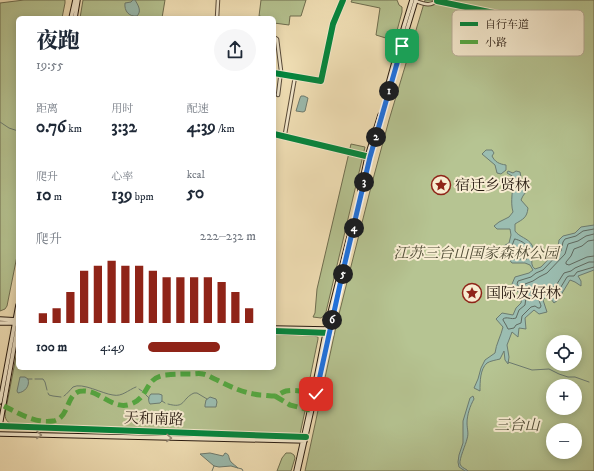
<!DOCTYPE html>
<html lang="zh">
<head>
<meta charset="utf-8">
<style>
	:root { --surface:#fff; --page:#f6f6f7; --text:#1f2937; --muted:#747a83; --accent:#8f2418 }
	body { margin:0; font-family:"IM FELL DW Pica","Noto Serif SC",serif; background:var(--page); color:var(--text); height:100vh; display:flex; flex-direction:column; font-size:15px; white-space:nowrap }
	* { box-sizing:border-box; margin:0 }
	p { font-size:13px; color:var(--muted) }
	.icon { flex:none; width:22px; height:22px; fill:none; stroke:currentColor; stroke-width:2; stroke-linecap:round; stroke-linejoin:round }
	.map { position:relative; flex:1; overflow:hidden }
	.panel { position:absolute; left:16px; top:16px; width:260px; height:354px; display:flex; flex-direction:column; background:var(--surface); border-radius:6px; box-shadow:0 2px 10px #0003 }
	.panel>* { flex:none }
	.controls { position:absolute; left:546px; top:335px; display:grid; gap:8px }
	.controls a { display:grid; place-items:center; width:36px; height:36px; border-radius:50%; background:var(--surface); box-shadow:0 2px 10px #0003; font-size:20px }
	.pin { position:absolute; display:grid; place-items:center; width:34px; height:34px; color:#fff; margin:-17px; border-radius:8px; box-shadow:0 2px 6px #0006 }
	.km { position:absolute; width:20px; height:20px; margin:-10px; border-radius:50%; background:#222; color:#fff; font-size:11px; line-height:20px; text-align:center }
	.round { display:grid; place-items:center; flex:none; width:42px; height:42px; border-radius:21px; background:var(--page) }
	.overview { display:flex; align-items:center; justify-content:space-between; height:68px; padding:0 20px }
	h1 { font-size:22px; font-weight:800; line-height:30px }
	.stats { display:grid; grid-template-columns:repeat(3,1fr); gap:6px; height:68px; padding:4px 20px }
	.stats div { display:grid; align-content:center }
	.stats b { font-size:17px; font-weight:800 }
	.stats small { font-size:11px; font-weight:400 }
	.stats p { font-size:11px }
	.chart { height:112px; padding:8px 20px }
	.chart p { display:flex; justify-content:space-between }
	.chart svg { width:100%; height:72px; margin-top:4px; stroke:var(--accent); stroke-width:6 }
	ul { padding:0 20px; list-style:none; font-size:13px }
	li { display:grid; grid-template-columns:64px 48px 1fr; align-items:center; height:30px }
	li i { height:10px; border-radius:5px; background:var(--accent) }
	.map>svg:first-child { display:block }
</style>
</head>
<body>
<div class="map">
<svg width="594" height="471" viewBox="0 0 594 471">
	<rect width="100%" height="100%" fill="#f3e2b8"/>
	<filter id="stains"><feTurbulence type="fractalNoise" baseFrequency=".005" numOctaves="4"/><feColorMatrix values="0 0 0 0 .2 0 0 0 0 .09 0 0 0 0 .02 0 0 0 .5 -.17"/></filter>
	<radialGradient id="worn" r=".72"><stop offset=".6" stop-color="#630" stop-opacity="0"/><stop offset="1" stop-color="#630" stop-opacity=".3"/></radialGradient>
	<path fill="#b6c492" stroke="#6e6e50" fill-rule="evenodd" d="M24,0H65V3L62,18H18V251L7,306L5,309L0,311V3Z
		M83,0H165L162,18H80Z
		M261,0H306L301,16H290L289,25L274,23V18H269L259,16Z
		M352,0H397L399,5L402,7V12L395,38L390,37L389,39L376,35L380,8L351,2Z
		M425,0H594V471H305L337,322L372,183L389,120ZM553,342H575V364H553ZM553,386H575V408H553ZM553,430H575V452H553Z
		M351,144L365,147L326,312L325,315L321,318L313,317L315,313L317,289Z
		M274,334L285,335L314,336L318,337V339L310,378L309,392L300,434L292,435L16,425C9,424 5,421 5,414L18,346V368H274Z
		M286,453H291L294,455L295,458L291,471H277L282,458Z"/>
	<path fill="#9bbdb1" stroke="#6c7b70" d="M133,0H135C138,5 142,11 137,16C129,17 124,11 125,3L131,2Z
		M301,96H304L308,98L305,111L303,112L296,111L300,98Z
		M486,150H492L494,153L492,156C495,162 499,164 506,165V170L501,174L497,173L495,165L482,154Z
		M508,171L513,173L516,171L520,172L522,182L529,187C527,192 523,194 521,200L528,208C527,218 523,219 515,224V231C519,237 528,238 532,245C537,253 527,263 535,269L541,267L558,249L559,240L563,236L575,233L581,227L594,225V270L578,276L581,281V286L575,282L570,280L558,300L554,303L548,295L543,300L547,312L539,314L534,310L525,318L526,329L519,328L518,337L512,332L507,345L509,357L508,364L505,360L504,351L500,359C496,360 490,361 487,363C480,369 480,382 480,391L474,388L478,379L481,368L485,360L495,353C496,344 501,336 503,327L496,319L502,313L513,315L516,308L521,303L522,297L518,292L512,284L515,277L529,273L533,270L530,265L525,263H512L506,256L501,255L498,251L500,248L509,243L511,235L510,229H497L494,226L499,222L509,217L513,212C510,202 513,188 514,177L507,173Z
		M20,377H25L28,379C30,386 25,392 18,393L17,391Z
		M151,394H159L162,395V401L160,403L150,404C148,401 148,397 151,394Z
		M473,396L474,399C470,406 467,415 467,423C467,429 469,433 467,439C466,444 459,459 460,464C461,467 464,468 467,470L468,471H465L459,467L458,462L459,455L463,443V421L470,398Z
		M210,397L216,399L217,402L216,407H205V405L206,400Z
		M210,453L223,456L225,453C230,454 228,458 231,462C233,464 236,466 238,468L231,466L219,467L214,466L200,454Z"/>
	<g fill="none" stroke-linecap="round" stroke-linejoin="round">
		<path stroke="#606a60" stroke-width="1" d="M594,229L583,231L576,236L565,239L563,242L561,251L543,270L536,273L531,277L518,281L517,284L521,290L525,294L526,297L525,305L519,310L516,318C511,320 507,316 503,319V320L506,325L508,329H509L514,328L516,325L521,323L522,316L531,307L535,306L538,308H540L541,306C541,305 539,301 539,300C539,296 546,292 550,291L554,295H556L567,277L569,276H574L577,272L594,267
			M594,234L586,236L578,241L568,244L565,254L547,273L539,277L533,281L525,284L524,286L530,292L532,297L534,298C541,288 543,286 555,287L562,276L564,273L571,271L575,268L589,262H594
			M515,239C526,242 532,248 527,259H514L506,251V249L512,245Z
			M594,240L588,241L582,246L574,249L571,256L566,262V264L569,265L587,257L594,256"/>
		<path stroke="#6c7b70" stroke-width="1" d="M0,122L9,128L18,131
			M508,362L532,370L549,369L559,374L568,377H575L589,382
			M28,379H32
			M35,379H43L45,382L47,390
			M139,389L142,391
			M48,393L49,395L53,396L61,397
			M146,395L149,398
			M64,396C67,394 70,390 73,387C82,382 103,394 113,395C122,397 128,390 136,387
			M162,401L165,403
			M168,404C186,409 181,399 194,393H197L207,399
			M238,468L242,469L243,471
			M212,471L214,466"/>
		<defs>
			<path id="street" d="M416,1C424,4 431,7 437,0
				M437,1L576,30
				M217,18L218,0
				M274,37L277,39L281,71L278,95
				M274,73L321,81L333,24L343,0
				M274,134L369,157
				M285,136V134L295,77"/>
			<path id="secondary" d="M71,18L75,0
				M75,18L78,0
				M385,95L404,26L412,0
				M360,190L367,157L380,115
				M0,319L18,320
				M0,323H17
				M274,328L327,329
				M274,331L327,333
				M0,402L18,305
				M0,426L305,437
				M0,426L18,325
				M0,434L305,441
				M296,471L311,404L326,329L349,237
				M298,471L343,271L370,158L402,46L416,0"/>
		</defs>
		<use href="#street" stroke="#584a39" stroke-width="4.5"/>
		<use href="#secondary" stroke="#25180f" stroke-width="5.5"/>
		<use href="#street" stroke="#f7ecd1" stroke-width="2.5"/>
		<use href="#secondary" stroke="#f7ecd1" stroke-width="3.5"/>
		<path stroke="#53a941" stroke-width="5" stroke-dasharray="10 5" stroke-linecap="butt" d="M275,396L290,405L310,410
			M4,406C18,413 36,424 53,421C71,418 65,391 83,391C100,390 113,411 131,404C150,397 144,377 166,375C175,374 183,374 191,374C195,374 199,373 203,374C208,375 212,378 217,380C231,387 243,393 260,395C264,395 270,396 275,396C279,395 282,392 286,391C295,389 305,392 313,393"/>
		<defs>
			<path id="cycleway" d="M437,1L576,30
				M274,73L321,81L333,24L343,0
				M274,134L370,157
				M274,331L330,333
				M0,426L306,437"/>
		</defs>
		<use href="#cycleway" stroke="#f7ecd1" stroke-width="8"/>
		<use href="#cycleway" stroke="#00873e" stroke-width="6"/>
	</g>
	<defs><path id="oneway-chevron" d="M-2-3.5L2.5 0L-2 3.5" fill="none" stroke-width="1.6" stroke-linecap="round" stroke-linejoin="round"/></defs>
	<g stroke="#988d7a">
		<use href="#oneway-chevron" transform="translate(39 435) rotate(1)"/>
		<use href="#oneway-chevron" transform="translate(169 438) rotate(1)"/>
	</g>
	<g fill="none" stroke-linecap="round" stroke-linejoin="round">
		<defs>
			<path id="route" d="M316,394L343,271L370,157L402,46"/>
		</defs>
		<use href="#route" stroke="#fff" stroke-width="8"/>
		<use href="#route" stroke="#1a73e8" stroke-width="5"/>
	</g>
	<defs>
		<symbol id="sight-ring" viewBox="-11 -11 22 22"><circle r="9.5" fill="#f7ecd1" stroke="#8f2418" stroke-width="1.5"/><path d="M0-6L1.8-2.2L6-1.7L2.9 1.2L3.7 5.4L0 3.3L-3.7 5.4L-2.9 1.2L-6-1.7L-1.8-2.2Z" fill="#8f2418"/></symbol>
	</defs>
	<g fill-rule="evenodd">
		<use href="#sight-ring" x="430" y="174" width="22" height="22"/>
		<use href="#sight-ring" x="461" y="282" width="22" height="22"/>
	</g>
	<g text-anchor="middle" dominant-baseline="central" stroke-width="4" stroke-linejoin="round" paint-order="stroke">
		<g font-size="15" fill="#25180f" stroke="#f7ecd1" text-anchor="start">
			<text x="455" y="185">宿迁乡贤林</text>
			<text x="486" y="293">国际友好林</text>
		</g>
		<g font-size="15" font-style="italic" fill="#504c36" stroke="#f7ecd1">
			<text x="476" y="253">江苏三台山国家森林公园</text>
			<text x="517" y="425">三台山</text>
		</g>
		<g font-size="15" fill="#25180f" stroke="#f7ecd1">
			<text transform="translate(154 419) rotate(2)">天和南路</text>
		</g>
	</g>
	<rect x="452" y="10" width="132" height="46" rx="6" fill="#f7ecd1" stroke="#b8ac97" stroke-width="1"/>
	<rect x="460" y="22" width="18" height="4" fill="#00873e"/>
	<rect x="460" y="40" width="18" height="4" fill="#53a941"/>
	<g font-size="11" fill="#25180f">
		<text x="485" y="28">自行车道</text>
		<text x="485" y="46">小路</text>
	</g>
	<rect width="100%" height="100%" filter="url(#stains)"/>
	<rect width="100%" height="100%" fill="url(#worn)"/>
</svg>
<div class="controls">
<a><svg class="icon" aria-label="locate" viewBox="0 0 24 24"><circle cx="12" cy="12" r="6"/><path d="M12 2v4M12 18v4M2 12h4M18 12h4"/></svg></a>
<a>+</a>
<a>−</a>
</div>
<div class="pin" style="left:402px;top:46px;background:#1e9e55"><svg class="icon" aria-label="arrive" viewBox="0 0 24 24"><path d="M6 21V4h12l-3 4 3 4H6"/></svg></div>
<div class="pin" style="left:316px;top:394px;background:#d93025"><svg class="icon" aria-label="check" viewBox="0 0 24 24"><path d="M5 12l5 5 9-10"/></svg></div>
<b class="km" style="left:389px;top:91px">1</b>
<b class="km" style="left:376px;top:137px">2</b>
<b class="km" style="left:364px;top:182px">3</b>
<b class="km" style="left:354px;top:228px">4</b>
<b class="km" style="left:343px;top:274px">5</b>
<b class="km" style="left:332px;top:320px">6</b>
<section class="panel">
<div class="overview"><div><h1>夜跑</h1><p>19:55</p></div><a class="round"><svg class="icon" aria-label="share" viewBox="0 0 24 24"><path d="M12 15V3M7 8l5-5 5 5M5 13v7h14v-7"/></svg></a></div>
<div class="stats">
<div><p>距离</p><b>0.76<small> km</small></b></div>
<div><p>用时</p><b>3:32</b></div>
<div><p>配速</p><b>4:39<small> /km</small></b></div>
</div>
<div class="stats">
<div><p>爬升</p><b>10<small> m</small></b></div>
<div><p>心率</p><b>139<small> bpm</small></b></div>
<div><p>kcal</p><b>50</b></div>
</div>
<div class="chart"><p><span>爬升</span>222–232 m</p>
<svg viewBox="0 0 160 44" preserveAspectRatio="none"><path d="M5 44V38M15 44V35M25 44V25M35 44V12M45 44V9M55 44V6M65 44V9M75 44V9M85 44V12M95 44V16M105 44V16M115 44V16M125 44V16M135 44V19M145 44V25M155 44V35"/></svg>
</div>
<ul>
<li><b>100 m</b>4:49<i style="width:67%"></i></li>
</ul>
</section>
</div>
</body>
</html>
